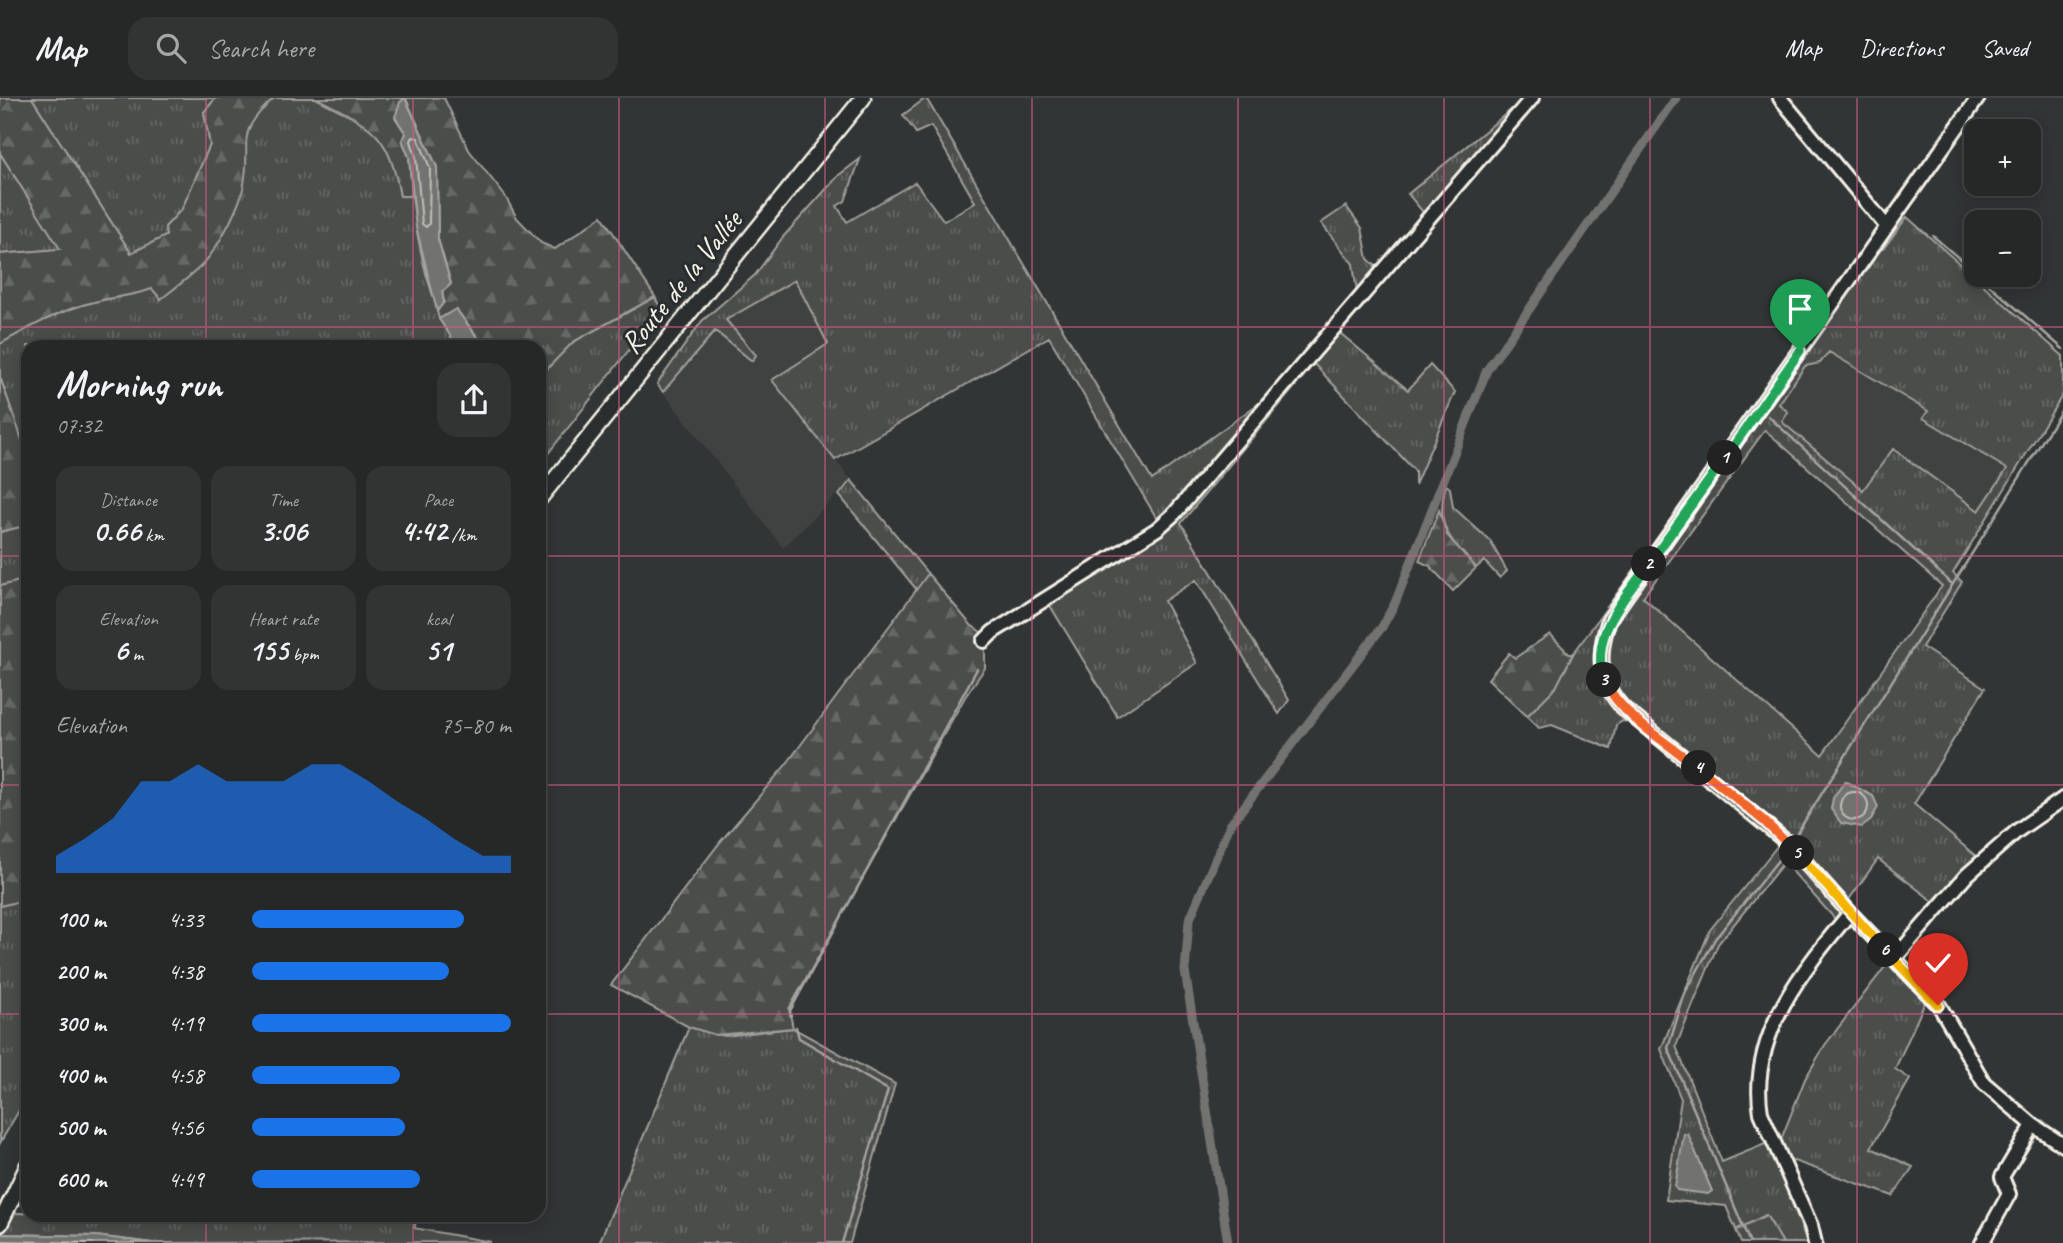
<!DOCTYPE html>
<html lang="en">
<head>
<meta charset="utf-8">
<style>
	:root { --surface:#262828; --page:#323434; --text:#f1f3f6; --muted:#a4a6a8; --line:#424445; --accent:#1a73e8 }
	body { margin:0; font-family:Caveat,sans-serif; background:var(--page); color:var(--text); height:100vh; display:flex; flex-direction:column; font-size:26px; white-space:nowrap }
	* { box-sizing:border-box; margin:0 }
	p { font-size:23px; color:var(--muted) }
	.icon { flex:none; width:38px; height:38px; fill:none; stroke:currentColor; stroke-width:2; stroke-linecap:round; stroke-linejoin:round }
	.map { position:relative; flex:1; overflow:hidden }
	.details { position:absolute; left:21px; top:242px; width:525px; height:882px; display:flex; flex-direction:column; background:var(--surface); border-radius:21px; box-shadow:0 4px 18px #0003,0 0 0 2px var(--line) }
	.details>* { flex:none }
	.tools { position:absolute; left:1964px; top:21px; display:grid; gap:14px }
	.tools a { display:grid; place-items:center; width:77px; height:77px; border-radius:14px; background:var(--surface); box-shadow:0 4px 18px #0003,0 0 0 2px var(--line); font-size:35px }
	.pin { position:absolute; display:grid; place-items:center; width:60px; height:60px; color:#fff; margin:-72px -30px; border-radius:50% 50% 50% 0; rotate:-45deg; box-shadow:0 0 7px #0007 }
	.pin .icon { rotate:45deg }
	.km { position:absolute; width:35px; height:35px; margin:-18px; border-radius:50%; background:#222; color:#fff; font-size:19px; line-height:35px; text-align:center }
	.round { display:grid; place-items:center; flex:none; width:74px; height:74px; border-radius:21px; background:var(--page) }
	.summary { display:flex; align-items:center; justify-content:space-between; height:119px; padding:0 35px }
	h1 { font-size:38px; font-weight:800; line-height:52px }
	.metrics { display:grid; grid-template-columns:repeat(3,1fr); gap:10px; height:119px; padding:7px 35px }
	.metrics div { display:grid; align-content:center; border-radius:18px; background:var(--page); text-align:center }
	.metrics b { font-size:30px; font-weight:800 }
	.metrics small { font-size:19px; font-weight:400 }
	.metrics p { font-size:19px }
	.chart { height:196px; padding:14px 35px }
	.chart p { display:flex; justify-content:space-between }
	.chart svg { width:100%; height:126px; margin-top:7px; fill:var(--accent); opacity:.7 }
	ul { padding:0 35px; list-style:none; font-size:23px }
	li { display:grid; grid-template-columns:112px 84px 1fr; align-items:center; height:52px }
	li i { height:18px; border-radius:9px; background:var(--accent) }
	header { display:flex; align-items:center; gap:42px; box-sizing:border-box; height:98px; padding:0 35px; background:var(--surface); border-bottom:2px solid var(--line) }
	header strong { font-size:33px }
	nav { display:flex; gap:38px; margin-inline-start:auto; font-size:24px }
	.search { width:490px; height:63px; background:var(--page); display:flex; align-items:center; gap:18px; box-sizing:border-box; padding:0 24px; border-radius:21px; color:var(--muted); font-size:26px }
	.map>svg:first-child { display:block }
</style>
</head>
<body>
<header>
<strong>Map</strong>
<div class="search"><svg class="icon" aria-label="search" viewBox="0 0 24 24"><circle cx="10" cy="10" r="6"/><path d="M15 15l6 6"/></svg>Search here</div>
<nav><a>Map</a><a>Directions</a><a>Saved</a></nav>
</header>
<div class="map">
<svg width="2063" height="1145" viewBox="0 0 2063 1145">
	<defs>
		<pattern id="grass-tufts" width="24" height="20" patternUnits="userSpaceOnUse" patternTransform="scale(1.75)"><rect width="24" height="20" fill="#4b4d4c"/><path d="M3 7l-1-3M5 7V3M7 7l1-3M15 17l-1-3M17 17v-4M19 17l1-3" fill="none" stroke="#666766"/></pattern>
		<pattern id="forest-firs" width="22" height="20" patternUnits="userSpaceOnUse" patternTransform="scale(1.75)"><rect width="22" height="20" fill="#4b4d4c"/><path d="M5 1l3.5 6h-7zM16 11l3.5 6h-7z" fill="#666766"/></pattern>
	</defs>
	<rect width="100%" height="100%" fill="#323535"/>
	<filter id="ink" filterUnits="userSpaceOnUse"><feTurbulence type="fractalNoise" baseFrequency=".0143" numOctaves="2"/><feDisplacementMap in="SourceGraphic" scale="14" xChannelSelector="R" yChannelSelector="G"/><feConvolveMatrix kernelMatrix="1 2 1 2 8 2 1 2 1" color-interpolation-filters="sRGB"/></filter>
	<g filter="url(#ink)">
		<path fill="#404242" d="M795,181L828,246L773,282L851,382L783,450L663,294L715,233L751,262L755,257L726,222Z
			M1828,254L1928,313L1924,320L2007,372L1980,413L1893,351L1863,392L1781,324L1779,307L1805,267L1820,265Z"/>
		<path fill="url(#grass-tufts)" stroke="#a09f9a" stroke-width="2" fill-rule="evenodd" d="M32,0H216L204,14L210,47L182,111L165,129L166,138L131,155Z
			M274,0H316L363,24L381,39L394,62L400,98H412C418,150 429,204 457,248H28V359L0,279V246C28,230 62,211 94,204C114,199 132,198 152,190L161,201L244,86V48L252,20Z
			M926,0L1152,382L1269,298L1357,194L1353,166L1321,125L1346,108L1362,130L1368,161L1378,170L1423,114L1408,96L1523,2L1531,11L1447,104L1340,235L1408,292L1430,267L1455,294L1415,387V373L1314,266L1181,425L1289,602L1279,616L1196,482L1164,503L1197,565L1117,619L1116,616L1043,496L1159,424L1049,239L835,362L772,282L828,246L795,182L726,222L756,257L752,263L715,233L663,294L657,286L702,223L755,177L783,139L839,77L860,61L845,103L837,108L847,124L915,84L944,123L975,104L931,28L916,35L903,17Z
			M0,55L61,151L0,156Z
			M1907,119L2063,258V296L1953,475L1962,484L1922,549L1985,590L1914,706L1977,759L1934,804L1878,761L1835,821L1784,764L1718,846L1676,948L1722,1064L1782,1039L1805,981L1825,947L1888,865L1926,902L1895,971L1910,981L1871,1050L1913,1069L1893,1098L1794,1063L1779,1068L1807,1145H1783L1766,1117L1736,1132L1726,1108L1666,1102L1681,1001L1661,951L1710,832L1778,747L1629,624L1623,623L1616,627L1611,651L1552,627L1539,630L1527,618L1556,589L1573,556L1870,147L1883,151ZM1829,254L1928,313L1923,320L2007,371L1979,413L1893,351L1863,392L1782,324L1788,314L1779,306L1805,268L1820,265ZM1765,332L1942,488L1822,657L1643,499Z
			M655,199L661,211L539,367V279L573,244Z
			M851,382L928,476L917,492L839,397Z
			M1446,387L1450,390L1453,409L1490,443L1507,473L1500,480L1484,463L1476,470C1450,440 1434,429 1446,387Z
			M28,427V481L0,488V434Z
			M28,801V997L0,1045V808Z
			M689,929L725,938L793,930L895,986L850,1145H599Z
			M0,1115L419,1116L414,1130L491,1144L153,1145L96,1138L0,1136Z"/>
		<path fill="url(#forest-firs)" stroke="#a09f9a" stroke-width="2" d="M0,0H32L131,155L166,138L165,129L182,111L210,47L204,14L216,0H274C233,38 252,40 244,86C241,107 217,152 202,167C190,179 175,190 161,201L152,191C132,198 114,199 94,204C62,211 28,230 0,246V156L60,151L0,55Z
			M316,0H444L469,52L505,98L517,120L541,145L555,151L602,118L655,199L573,244L539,279V258L543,250L525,241L518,248H485L456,211L439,221L437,213L444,204L442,194L451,186L438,141L437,69L406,1L395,19L406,36L403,42L409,59L412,98H400C388,32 372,29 316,0Z
			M0,279L28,359V427L0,434Z
			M1439,412L1447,437L1476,470L1453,493L1430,468L1419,463Z
			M928,476L971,527L985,537V570L965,599L789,911L793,930L716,937L689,929L611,887L721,743L785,668Z
			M28,481V801L0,808V488Z
			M1550,536L1569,556H1573L1556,589L1527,618L1488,581L1509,555L1515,560Z
			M1766,1117L1783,1145H1741L1736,1132Z"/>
		<path fill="#727370" stroke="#a6a5a0" stroke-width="2" d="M405,0L437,69L438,141L451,186L442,194L444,204L437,213L416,129L409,59L402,42L406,36L395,19L400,4Z
			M456,211L483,247L485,248H457L439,221Z
			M1845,683L1873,698L1878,709L1870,723L1862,729L1841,725L1831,711L1833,700Z
			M1684,1036H1688L1712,1093L1708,1096L1677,1092L1675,1088Z
			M0,1136L96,1138L153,1145H0Z"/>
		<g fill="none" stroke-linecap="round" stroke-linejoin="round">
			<path stroke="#c0bfb8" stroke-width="2" d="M413,39L418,40L430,70L429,126L426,129L422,126L416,59L411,43Z
				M1840 708a14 14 0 1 1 28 0a14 14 0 1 1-28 0Z
				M0,1143L93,1145"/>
			<path stroke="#a6a5a0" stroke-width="2.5" d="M1933,138L1976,175
				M1978,177L2063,251
				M1768,318L1951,485
				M1794,740L2063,310
				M791,917L790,913L977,571
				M796,929L799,940L888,992L842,1145
				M1750,1145L1668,950L1685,895L1715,841L1783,756"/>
			<path stroke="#727370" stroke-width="9" d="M1228,1145L1185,873L1189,823L1230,727L1382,529L1395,505L1487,272L1676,0"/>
			<defs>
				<path id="minor" d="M1780,0L1887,129
					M1978,0L1609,522C1597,556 1598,583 1623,610L1788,745L1850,815L1939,907L1984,985L2033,1027L2063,1047
					M984,543L993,534L1157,431L1174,416L1532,0
					M1894,861L1967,777L2017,733L2063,701
					M1815,1145L1811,1128L1761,1015C1748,938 1804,870 1850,815
					M1982,1145L2009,1096L2002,1079L2033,1027"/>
				<path id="major" d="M539,401L863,0
					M0,1126L28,1067"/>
			</defs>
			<use href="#minor" stroke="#f4f1e8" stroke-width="18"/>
			<use href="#major" stroke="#f4f1e8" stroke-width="19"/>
			<use href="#minor" stroke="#2a2d2e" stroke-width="12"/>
			<use href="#major" stroke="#2a2d2e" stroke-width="14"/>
		</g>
	</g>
	<g fill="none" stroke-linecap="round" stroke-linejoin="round" filter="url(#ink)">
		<defs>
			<path id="split-1" d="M1725,360L1800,253"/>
			<path id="split-2" d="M1649,466L1725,360"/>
			<path id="split-3" d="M1604,582C1589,537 1624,501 1649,466"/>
			<path id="split-4" d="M1604,582C1622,620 1667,644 1699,670"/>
			<path id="split-5" d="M1699,670L1764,723L1797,755"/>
			<path id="split-6" d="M1797,755L1885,852"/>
			<path id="split-7" d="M1885,852L1938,907"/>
		</defs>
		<use href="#split-1" stroke="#fff" stroke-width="14"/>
		<use href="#split-2" stroke="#fff" stroke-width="14"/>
		<use href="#split-3" stroke="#fff" stroke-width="14"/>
		<use href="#split-4" stroke="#fff" stroke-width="14"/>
		<use href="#split-5" stroke="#fff" stroke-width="14"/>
		<use href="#split-6" stroke="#fff" stroke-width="14"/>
		<use href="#split-7" stroke="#fff" stroke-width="14"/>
		<use href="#split-1" stroke="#22a559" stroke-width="9"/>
		<use href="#split-2" stroke="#22a559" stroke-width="9"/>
		<use href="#split-3" stroke="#22a559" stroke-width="9"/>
		<use href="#split-4" stroke="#f0652b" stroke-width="9"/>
		<use href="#split-5" stroke="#f0652b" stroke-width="9"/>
		<use href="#split-6" stroke="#f5b400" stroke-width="9"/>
		<use href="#split-7" stroke="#f5b400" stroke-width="9"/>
	</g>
	<path fill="none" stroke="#d15985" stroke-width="2" stroke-opacity="0.55" d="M206,0V248M413,0V248M619,0V1145M825,0V1145M1032,0V1145M1238,0V1145M1444,0V1145M1650,0V1145M1857,0V1145M0,229H2063M0,458H28M539,458H2063M0,687H28M539,687H2063M0,916H28M539,916H2063M206,1116V1145M413,1116V1145"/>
	<g text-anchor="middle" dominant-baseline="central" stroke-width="6" stroke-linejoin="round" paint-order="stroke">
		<g font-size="30" fill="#f4f1e8" stroke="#2a2d2e">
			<text transform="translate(681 184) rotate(-51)">Route de la Vallée</text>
		</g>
	</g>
</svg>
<div class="tools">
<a>+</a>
<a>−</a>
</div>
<div class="pin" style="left:1800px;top:253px;background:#1e9e55"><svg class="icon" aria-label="arrive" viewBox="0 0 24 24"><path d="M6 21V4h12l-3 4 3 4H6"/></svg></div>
<div class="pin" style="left:1938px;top:907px;background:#d93025"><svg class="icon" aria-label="check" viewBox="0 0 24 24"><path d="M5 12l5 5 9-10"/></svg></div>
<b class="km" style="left:1725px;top:360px">1</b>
<b class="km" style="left:1649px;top:466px">2</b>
<b class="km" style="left:1604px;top:582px">3</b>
<b class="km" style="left:1699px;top:670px">4</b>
<b class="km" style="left:1797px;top:755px">5</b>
<b class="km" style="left:1885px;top:852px">6</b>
<section class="details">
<div class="summary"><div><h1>Morning run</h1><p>07:32</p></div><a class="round"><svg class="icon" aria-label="share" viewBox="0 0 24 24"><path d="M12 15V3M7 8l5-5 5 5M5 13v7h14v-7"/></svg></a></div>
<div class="metrics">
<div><p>Distance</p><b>0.66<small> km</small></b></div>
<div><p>Time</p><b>3:06</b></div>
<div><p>Pace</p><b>4:42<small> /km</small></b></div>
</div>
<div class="metrics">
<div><p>Elevation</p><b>6<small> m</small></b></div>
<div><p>Heart rate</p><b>155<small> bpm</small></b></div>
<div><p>kcal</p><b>51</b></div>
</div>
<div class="chart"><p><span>Elevation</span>75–80 m</p>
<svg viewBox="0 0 160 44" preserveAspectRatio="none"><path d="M0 44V38L10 32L20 25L30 12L40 12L50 6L60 12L70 12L80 12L90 6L100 6L110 12L120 19L130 25L140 32L150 38L160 38V44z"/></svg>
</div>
<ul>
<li><b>100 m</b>4:33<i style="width:82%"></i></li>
<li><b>200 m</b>4:38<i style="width:76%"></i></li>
<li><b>300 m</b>4:19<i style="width:100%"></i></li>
<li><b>400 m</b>4:58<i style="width:57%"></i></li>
<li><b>500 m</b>4:56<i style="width:59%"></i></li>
<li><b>600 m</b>4:49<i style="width:65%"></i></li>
</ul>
</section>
</div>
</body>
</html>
